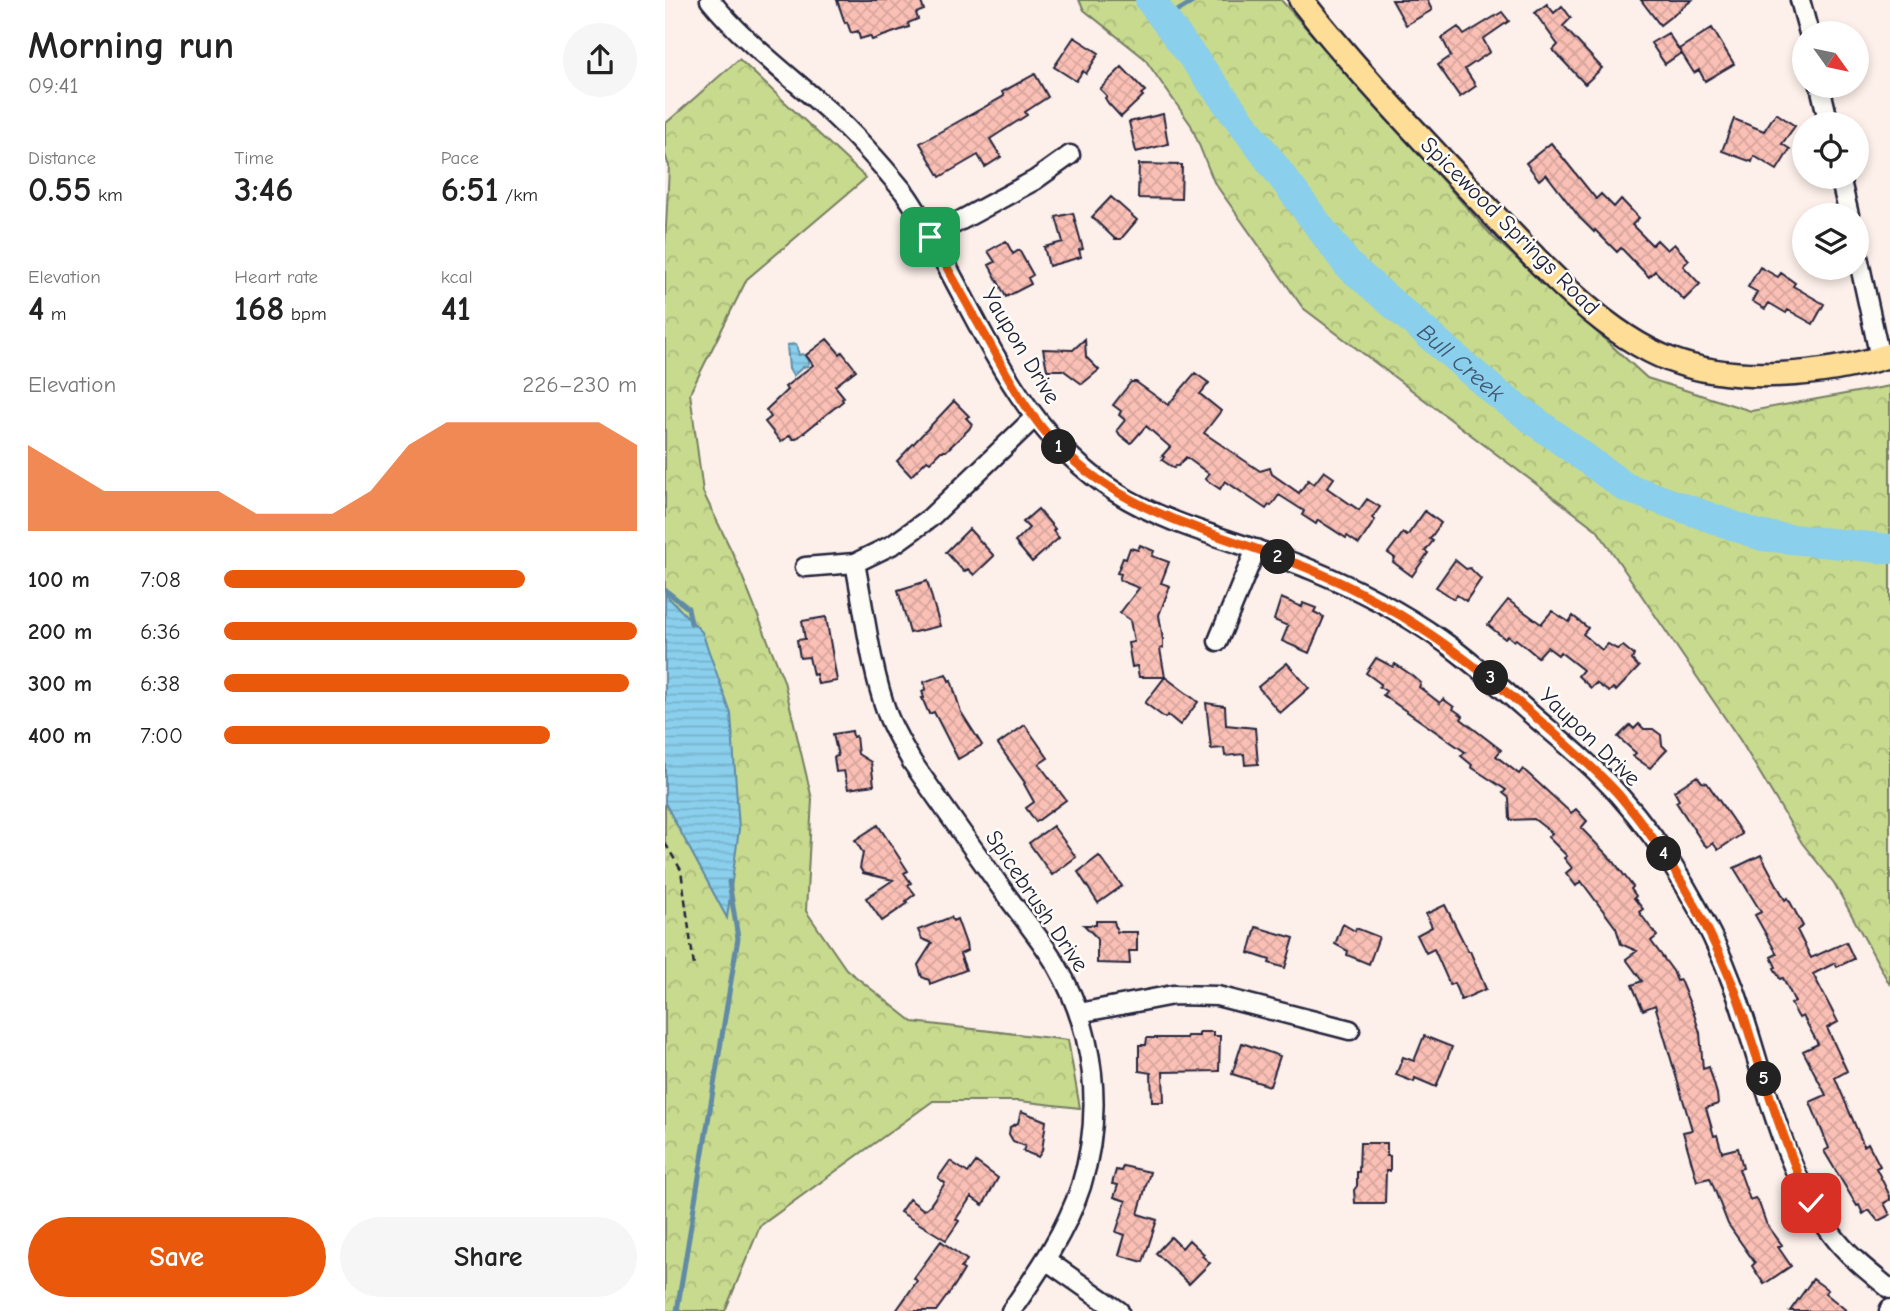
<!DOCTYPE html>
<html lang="en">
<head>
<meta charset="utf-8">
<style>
	:root { --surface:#fff; --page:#f6f6f6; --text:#222; --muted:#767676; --accent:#ea580c }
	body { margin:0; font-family:"Comic Neue",sans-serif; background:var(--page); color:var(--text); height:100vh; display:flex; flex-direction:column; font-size:26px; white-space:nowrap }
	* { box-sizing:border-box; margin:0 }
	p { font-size:23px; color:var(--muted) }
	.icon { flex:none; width:38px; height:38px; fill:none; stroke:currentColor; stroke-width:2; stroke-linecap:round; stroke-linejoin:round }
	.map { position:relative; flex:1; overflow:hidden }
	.drawer { display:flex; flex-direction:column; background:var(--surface); width:665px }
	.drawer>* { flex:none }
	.needle { width:46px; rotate:123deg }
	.buttons { position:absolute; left:1127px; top:21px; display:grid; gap:14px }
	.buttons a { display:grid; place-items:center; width:77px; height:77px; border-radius:50%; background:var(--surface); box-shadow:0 4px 10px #0003; font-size:35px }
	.pin { position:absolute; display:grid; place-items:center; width:60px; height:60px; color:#fff; margin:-30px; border-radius:14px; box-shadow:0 4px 10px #0006 }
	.km { position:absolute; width:35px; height:35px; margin:-18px; border-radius:50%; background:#222; color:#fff; font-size:19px; line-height:35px; text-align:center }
	.round { display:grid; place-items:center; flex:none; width:74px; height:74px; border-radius:37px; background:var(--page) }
	.overview { display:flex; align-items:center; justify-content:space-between; height:119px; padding:0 28px }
	h1 { font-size:38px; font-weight:700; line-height:52px }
	.figures { display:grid; grid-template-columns:repeat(3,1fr); gap:10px; height:119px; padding:7px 28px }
	.figures div { display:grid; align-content:center }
	.figures b { font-size:35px; font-weight:700 }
	.figures small { font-size:19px; font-weight:400 }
	.figures p { font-size:19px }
	.chart { height:196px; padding:14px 28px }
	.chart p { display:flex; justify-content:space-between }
	.chart svg { width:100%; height:126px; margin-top:7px; fill:var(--accent); opacity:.7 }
	.cta { display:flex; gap:14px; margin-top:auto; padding:14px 28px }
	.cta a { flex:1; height:80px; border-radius:42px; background:var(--accent); color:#fff; font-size:28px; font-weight:700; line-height:80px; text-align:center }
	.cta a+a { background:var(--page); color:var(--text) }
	ul { padding:0 28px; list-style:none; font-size:23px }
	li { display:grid; grid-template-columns:112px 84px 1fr; align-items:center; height:52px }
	li i { height:18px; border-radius:9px; background:var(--accent) }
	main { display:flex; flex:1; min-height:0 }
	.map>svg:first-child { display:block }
</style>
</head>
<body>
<main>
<section class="drawer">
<div class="overview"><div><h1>Morning run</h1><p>09:41</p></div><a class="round"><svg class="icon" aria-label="share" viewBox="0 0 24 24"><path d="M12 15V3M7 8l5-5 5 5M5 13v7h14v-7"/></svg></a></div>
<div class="figures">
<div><p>Distance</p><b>0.55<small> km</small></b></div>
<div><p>Time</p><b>3:46</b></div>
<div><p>Pace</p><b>6:51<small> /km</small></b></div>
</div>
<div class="figures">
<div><p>Elevation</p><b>4<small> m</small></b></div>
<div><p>Heart rate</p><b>168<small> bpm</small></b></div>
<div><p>kcal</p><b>41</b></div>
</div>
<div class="chart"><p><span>Elevation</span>226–230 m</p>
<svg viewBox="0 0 160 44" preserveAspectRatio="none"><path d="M0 44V14L10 22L20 30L30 30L40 30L50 30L60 38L70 38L80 38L90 30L100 14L110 6L120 6L130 6L140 6L150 6L160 14V44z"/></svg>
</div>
<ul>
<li><b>100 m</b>7:08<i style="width:73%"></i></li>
<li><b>200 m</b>6:36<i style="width:100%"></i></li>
<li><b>300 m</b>6:38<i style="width:98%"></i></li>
<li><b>400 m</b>7:00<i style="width:79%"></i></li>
</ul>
<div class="cta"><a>Save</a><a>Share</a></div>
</section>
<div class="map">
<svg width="1225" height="1311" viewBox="0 0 1225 1311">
	<defs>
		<pattern id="forest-crowns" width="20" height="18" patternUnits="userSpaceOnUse" patternTransform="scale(1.75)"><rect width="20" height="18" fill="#c8da8e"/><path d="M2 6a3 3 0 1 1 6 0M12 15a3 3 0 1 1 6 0" fill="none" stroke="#acbb7b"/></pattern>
		<pattern id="water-rules" width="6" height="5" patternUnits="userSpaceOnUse" patternTransform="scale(1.75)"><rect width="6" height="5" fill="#8acfec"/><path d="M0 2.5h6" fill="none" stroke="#77b1cb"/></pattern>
		<pattern id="building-cross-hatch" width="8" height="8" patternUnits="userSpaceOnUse" patternTransform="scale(1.75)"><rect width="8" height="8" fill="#fbc0b5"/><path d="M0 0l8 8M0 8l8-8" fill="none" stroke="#d7a59d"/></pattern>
	</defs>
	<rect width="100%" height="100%" fill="#fdf0ea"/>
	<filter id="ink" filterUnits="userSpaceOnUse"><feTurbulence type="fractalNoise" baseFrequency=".0143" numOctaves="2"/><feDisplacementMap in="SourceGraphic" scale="14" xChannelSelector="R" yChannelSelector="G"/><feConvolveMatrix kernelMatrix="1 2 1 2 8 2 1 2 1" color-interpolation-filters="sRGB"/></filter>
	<g filter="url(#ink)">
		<path fill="url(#forest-crowns)" stroke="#757e64" stroke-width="2" d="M414,0H616L828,237L982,378L1086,411L1225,386V985L1169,883L1137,843L1075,740L932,530L638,308L549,182L526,125L479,58L419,10Z
			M74,59L201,178L82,279L25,393L38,492L69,556L119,681L147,799L141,911L181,969L248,1022L403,1040L415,1108L354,1101H268L95,1226L60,1311H0V246L4,167L0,154V124Z"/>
		<path fill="url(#water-rules)" stroke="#608aa5" stroke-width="2" d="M131,344L134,355L138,354L144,362L143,366L138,367L128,376L124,369L122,345Z
			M0,594L37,632L66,714L74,829L62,918L0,803Z"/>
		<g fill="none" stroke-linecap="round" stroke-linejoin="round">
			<path stroke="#608aa5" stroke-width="5" d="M499,19L531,0
				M0,590L23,608L26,623
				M12,1311L73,938L64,882"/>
			<path stroke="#8acfec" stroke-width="30" id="s1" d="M485,0L683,265L830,392L960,487L1097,536L1225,549"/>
		</g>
		<path fill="url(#building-cross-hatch)" stroke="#22223b" stroke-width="2" d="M172,0H255L259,10L251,13L253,19L243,23L244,27L207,40L205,36L195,39L193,31L186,33L182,22L180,23Z
			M727,0H762L767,10L741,25Z
			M976,0H1027L995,25Z
			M882,4L889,13L897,6L906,18L898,26L937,68L920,84L888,50L893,45L870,13Z
			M837,12L844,21L818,39L825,52L800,69L811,86L795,97L773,65L786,56L777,38L793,27L799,35Z
			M1047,28L1069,64L1040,81L1034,70L1029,73L1014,49Z
			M1003,33L1016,53L1000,64L986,43Z
			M409,37L434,53L421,74L418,71L411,81L389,67Z
			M457,67L480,91L476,94L478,96L456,117L443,103L440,98L442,96L435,89Z
			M370,74L383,97L360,112L362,115L325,139L336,157L320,167L313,155L275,177L255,143L339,96L337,92Z
			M1111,113L1130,126L1117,144L1125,149L1112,170L1089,156L1087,162L1057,151L1069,119L1099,131Z
			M498,114L503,144L471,152L464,122Z
			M886,143L931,199L936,194L949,207L956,199L974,218L967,225L987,245L992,240L1002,250L1009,244L1024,260L1018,266L1035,284L1019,300L990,271L984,277L956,248L952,252L930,230L929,232L915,218L881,174L874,180L861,163Z
			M474,164L517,165L516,199L473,198Z
			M446,197L472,220L456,239H450L427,217Z
			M408,213L418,249L414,250L416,257L384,266L379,247L398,242L391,217Z
			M341,241L348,254L354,250L368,275L363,278L366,284L341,297L324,265L330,262L323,251Z
			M1095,267L1113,277L1116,273L1130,283L1128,286L1159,304L1148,324L1123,310L1121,313L1104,303L1100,309L1087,301L1092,292L1083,287Z
			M162,339L175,354L177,352L191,370L170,386L179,397L177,399L178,401L131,439H128L125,435L116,442L100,422L106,417L101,410L122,390L120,387L148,365L141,355Z
			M420,339L421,357L434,370L417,384L398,370H382L378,349L408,350Z
			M530,373L544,383L535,394L556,411L539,433L595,471L605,468L607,474L634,493L643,480L649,484L659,471L669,478L662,488L694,510L702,499L715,507L707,518L710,520L694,544L682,536L681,538L653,520L651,524L637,515L639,511L614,495L606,506L604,505L601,509L560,481L555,489L540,479L544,474L521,457L513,466L511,465L509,468L497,460L499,457L497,456L505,447L481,426L467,442L465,443L455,435L452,430L460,420L454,415L456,411L448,405L466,382H471L503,405Z
			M289,401L304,416L301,418L307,424L304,429L281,451H276L265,462L262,460L246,476L232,461Z
			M373,509L390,529L388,531L394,538L367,562L350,542L364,528L358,522Z
			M760,511L776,523L765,539L768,541L760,551L763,553L747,576L728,562L730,558L723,553L738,533L742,536Z
			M304,529L329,556L309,575L303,569L299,572L281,552Z
			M475,545L489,551L487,556L504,562L496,583L505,586L494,615L498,640V648L495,649L500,677H474L472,666L467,667L463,643L469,642L465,620L455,613L474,588L454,580L456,574L452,573L458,558L461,559L465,548L473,550Z
			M790,560L801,569L805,568L816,579L801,601L792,595L789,599L771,587Z
			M262,581L275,626L245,633L233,590Z
			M616,598L637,607L638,603L651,608L649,612L659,617L644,653L617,641L623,626L609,620Z
			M843,600L876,624L887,611L904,622L908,616L923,628L918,634L937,650L943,644L952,649L958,646L969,655L967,660L974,667L951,691L948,688L944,692L931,683L926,688L913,676L918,670L895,652L893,655L882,647L873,657L851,639L849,641L843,636L840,639L823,625Z
			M161,617L172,681L153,684L151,674L148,675L144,657L135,658L132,640L140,639L137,621Z
			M711,658L728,667L730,664L748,676L756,683L754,687L775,703L778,699L789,707L788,709L798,716L796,719L836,750L831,756L854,774L858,769L906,813L911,809L922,821L916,828L949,862L968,887L966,889L971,896L969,898L978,909L974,912L992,936L986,941L1008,971L1012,981L1015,980L1028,1011L1035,1033L1038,1069L1044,1067L1052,1094L1053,1104L1041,1108L1049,1136L1052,1135L1057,1152L1073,1148L1078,1168L1074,1169L1085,1200L1090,1198L1094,1203L1101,1223L1117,1245L1113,1247L1126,1266L1099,1284L1087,1266L1090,1263L1063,1224L1045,1178L1032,1181L1018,1132L1027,1130L990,1005L978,1010L967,985L977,981L961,959L972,951L956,944L951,928L916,881L911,886L901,873L907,868L899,858L902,856L883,837L887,833L869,819L845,820L844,798L838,793L841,790L806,767L807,765L796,756L800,752L718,695L721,691L714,687L716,684L701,673Z
			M622,663L644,688L615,713L593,687Z
			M281,674L284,681L286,680L296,712L317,745L293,759L269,712L264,714L257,698H259L257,691L261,689L259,682Z
			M500,677L533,702L515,725L503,715L500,718L480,703Z
			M541,703L560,706L561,725L590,728L593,764L580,765L579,754L560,756L559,748L546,749Z
			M974,724L979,729H988L996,735L997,745L1002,750L985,768L968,756L971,753L953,737L965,725L969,729Z
			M360,725L383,758L374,764L401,800L371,822L361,808L369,802L359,784L360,783L333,744Z
			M187,731L188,737L191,736L193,754L206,762L209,785L183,789L179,771L171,772L169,757L173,756L168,734Z
			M1032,776L1037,782L1042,783L1077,834L1053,850L1048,843L1042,847L1038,843L1011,802L1014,800L1009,791Z
			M213,825L243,871L239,873L246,883L243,885L250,894L241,901L243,903L217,921L201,898L228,880L198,873L195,868L198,853L190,840Z
			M388,826L411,857L387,875L364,843Z
			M1096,855L1120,900L1123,898L1138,926L1132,930L1146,958L1181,942L1189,959L1172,967L1170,963L1148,974L1173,1022L1162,1028L1182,1071L1170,1078L1199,1146L1203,1143L1215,1166L1211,1168L1225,1196V1200L1219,1203L1225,1215L1213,1221L1204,1210L1198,1214L1194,1205L1192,1206L1159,1151L1164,1148L1145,1102L1161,1095L1138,1051L1153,1044L1138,1016L1134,1018L1126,1004L1130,1002L1118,978L1115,979L1109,968L1111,967L1106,957L1112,954L1090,915L1096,912L1069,868Z
			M434,856L457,886L433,903L413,872Z
			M780,905L803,951H805L821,989L796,1000L789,983L785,985L769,949L761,953L752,935L767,927L761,914Z
			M286,917L288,921L292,919L301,944L302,951L295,954L301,970L265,984L264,980L257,977L253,965L267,943L257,939L253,930Z
			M431,921H449L452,932H472V951H464L465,964L432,963V938L419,925H431Z
			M678,924L690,931L691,928L714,937L704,964L682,955L683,951L670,944Z
			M591,927L629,938L620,968L604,963L605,960L584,953Z
			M534,1032H548V1036H555L554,1071L498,1072L499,1102H487L486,1073L474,1071V1045H481L482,1038H521L522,1036H534Z
			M759,1036L787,1047L771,1087L750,1078L749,1082L731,1075L738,1057L749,1061Z
			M577,1043L615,1056L605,1086L567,1074Z
			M356,1111L381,1121L377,1151L373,1157L358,1151L360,1146L348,1141L344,1134L345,1127L353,1123Z
			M695,1143H722V1156H725V1171H721L720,1203H690L689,1190L692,1186V1172H694Z
			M285,1161L303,1173L311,1162L333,1178L318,1205L306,1197L291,1219L294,1221L281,1240L235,1212L244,1199L259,1210L265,1205L280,1183L273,1178Z
			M458,1166L485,1172L473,1214L492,1220L478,1262L454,1255L460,1235L451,1232L461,1201L449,1197L453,1185L447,1184L451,1170L456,1171Z
			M506,1237L517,1248L524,1240L539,1254L537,1256L545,1263L524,1284L491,1253Z
			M276,1241L302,1260L296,1268L299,1270L290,1285L271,1311H231L252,1281L249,1278Z
			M1148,1279L1163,1290L1160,1293L1182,1311H1125Z"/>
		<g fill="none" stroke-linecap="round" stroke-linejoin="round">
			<defs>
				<path id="minor" d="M45,0C80,43 124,75 165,112C191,136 216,164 239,192C255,213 267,240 280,263C328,351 364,437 452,493C506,528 586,544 647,570C691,588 735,611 775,639C809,663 841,692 873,720C900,743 929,767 953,794C1002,848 1044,920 1069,988C1099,1069 1113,1163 1166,1233C1182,1255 1204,1272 1225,1289
					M1135,0L1144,33
					M1155,86L1164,124
					M1175,177L1184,215
					M265,237L370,180L405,155
					M1192,252L1215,358
					M190,563C200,613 205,665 222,713C228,730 238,746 247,762C277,805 308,849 339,892C356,916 377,940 392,966C430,1032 439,1112 416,1186C401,1232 373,1272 346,1311
					M140,567L190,563L229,544L265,518L369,418
					M553,641L591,549
					M414,1013L508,995L552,996L685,1030
					M381,1260L454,1311
					M1224,1311L1225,1309"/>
				<path id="major" d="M636,0C688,67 747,128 805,190C860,247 931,332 1006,360C1069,384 1161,376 1225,355"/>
			</defs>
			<use href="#minor" stroke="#22223b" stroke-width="23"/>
			<use href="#major" stroke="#22223b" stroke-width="28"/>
			<path stroke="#22223b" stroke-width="2.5" stroke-dasharray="7 5" stroke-linecap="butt" d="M0,843L16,870L29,966"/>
			<use href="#minor" stroke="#fdfcf7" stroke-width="18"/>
			<use href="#major" stroke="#fedd96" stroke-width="23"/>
		</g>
	</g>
	<g fill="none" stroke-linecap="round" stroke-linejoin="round" filter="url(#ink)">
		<defs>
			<path id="route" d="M265,237C284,271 303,305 322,339C343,377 363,416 394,447C466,519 556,532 645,569C734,606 802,657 874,720C901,744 930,768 954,795C1002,851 1039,915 1067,983C1076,1004 1082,1027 1089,1048C1106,1101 1123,1153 1146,1203"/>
		</defs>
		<use href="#route" stroke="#fff" stroke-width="14"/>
		<use href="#route" stroke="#ea580c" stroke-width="9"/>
	</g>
	<g text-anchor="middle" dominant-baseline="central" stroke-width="5" stroke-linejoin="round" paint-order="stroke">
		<g font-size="23" fill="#22223b" stroke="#fdfcf7">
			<text transform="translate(845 226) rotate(45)">Spicewood Springs Road</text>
			<text transform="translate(356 346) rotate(59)">Yaupon Drive</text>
			<text transform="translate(925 737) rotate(44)">Yaupon Drive</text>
			<text transform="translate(372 901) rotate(56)">Spicebrush Drive</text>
		</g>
		<g font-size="24" font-style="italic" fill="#415670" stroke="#fdfcf7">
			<text stroke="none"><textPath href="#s1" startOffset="480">Bull Creek</textPath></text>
		</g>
	</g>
</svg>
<div class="buttons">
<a><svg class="needle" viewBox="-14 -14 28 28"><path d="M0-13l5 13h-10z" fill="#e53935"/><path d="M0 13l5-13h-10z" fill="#767676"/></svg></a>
<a><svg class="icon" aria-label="locate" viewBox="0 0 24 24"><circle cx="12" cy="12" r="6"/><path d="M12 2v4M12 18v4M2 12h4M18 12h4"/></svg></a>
<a><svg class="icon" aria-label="layers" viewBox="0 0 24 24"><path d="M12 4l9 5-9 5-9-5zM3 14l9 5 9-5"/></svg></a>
</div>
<div class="pin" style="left:265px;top:237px;background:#1e9e55"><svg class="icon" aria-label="arrive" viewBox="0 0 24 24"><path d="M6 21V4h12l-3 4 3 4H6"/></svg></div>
<div class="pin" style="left:1146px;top:1203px;background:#d93025"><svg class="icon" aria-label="check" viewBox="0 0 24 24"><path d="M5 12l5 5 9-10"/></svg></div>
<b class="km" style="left:394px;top:447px">1</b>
<b class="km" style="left:613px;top:557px">2</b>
<b class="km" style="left:826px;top:678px">3</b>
<b class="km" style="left:999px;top:854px">4</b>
<b class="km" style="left:1099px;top:1079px">5</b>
</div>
</main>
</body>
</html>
